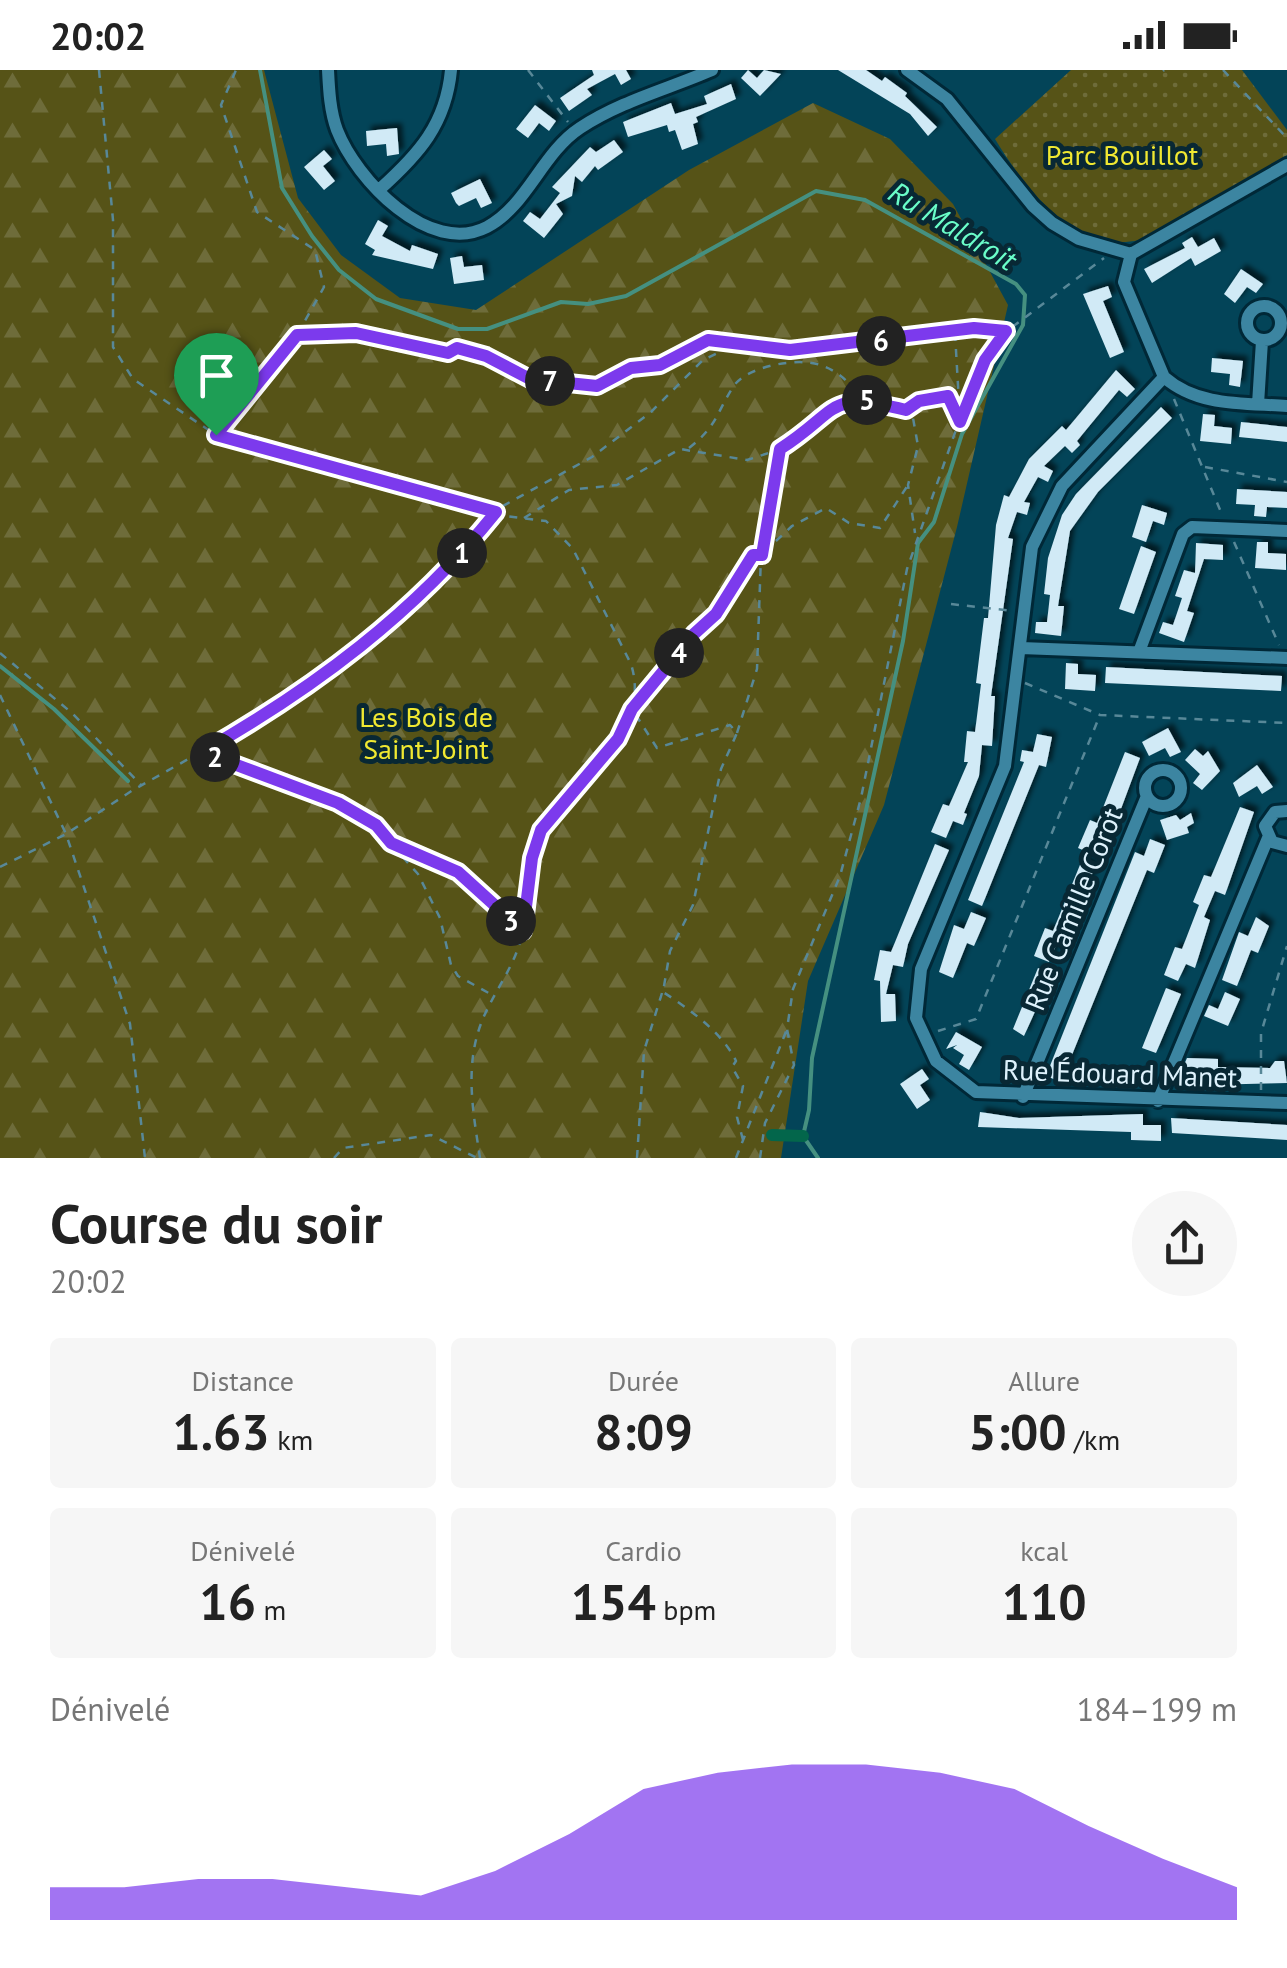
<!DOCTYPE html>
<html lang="fr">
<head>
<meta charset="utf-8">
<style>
	:root { --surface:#fff; --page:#f6f6f6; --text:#222; --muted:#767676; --accent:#7c3aed }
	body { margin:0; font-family:"PT Sans",sans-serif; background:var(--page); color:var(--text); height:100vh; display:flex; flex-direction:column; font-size:38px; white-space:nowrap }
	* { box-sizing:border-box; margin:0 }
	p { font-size:32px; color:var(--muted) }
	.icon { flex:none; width:55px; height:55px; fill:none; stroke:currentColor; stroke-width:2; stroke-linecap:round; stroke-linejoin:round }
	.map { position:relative; height:1088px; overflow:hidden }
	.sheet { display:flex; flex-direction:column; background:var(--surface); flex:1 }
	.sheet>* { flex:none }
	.pin { position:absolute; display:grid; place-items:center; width:85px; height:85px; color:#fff; margin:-102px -42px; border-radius:50% 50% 50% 0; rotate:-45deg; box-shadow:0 0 10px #0007 }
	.pin .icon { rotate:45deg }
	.km { position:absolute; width:50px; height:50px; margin:-25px; border-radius:50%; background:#222; color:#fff; font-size:28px; line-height:50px; text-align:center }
	.round { display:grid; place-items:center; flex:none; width:105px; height:105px; border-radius:52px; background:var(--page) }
	.headline { display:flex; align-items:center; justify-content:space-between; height:170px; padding:0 50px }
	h1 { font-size:55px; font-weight:700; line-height:75px }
	.stats { display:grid; grid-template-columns:repeat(3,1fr); gap:15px; height:170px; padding:10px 50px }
	.stats div { display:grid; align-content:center; border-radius:10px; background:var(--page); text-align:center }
	.stats b { font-size:50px; font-weight:700 }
	.stats small { font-size:28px; font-weight:400 }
	.stats p { font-size:28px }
	.chart { height:280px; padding:20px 50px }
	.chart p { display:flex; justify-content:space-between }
	.chart svg { width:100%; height:180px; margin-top:10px; fill:var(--accent); opacity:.7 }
	.status { display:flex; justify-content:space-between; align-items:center; height:70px; padding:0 50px; background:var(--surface); direction:ltr }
	.status svg { height:28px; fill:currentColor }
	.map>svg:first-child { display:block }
</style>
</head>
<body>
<div class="status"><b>20:02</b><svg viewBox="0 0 49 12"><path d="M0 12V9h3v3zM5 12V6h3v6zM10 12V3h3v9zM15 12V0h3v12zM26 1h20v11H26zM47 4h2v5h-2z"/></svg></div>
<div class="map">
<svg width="1287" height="1088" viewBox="0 0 1287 1088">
	<defs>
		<pattern id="green-dots" width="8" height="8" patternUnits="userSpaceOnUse" patternTransform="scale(2.5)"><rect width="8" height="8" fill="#565317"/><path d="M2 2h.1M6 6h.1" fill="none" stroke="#6e6c3a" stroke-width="1.8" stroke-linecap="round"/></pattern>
		<pattern id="forest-firs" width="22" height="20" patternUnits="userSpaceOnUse" patternTransform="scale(2.5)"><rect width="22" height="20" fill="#565317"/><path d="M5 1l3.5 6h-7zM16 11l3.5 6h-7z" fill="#6e6c3a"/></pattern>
		<filter id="shadow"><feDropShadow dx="5" dy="-5" stdDeviation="2.5" flood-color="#0009"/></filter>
	</defs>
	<rect width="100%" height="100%" fill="#034458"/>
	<path fill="url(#green-dots)" d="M1071,0H1242L1287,60V85C1253,105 1172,162 1139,170C1074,185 1023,115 995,69Z"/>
	<path fill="url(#forest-firs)" d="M0,0H264L298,128L341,185L400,228L476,240L689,100L813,33L890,69L953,134L1008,235L957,457L884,735L808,911L781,1088H0Z"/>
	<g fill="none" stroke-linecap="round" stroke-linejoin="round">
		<path stroke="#459080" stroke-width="4" d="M260,0L282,118L312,166L339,200L376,229L458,259H487L561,232L588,234L626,226L816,121L865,130L1016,214L1025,225L1023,255L962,364L934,452L918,473L903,571L812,988L809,1040L803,1066L818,1088
			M0,596L54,639L128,711"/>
		<path stroke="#03664b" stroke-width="12" d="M772,1065L803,1066"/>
	</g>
	<path fill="#d1eaf6" filter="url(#shadow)" d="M592,0H626L631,9L621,15L615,4L587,19L592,25L569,41L560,28L594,5Z
		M748,0L757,8L764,0L781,4L760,26L741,8Z
		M838,0H866L882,11L885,7L907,23L905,26L937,57L928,66L910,44Z
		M731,14L736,29L696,47L698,52L693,54L698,74L682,80L675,60L669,62L667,55L628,67L623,52L671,33L675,44L707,34L704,26Z
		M535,35L556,51L549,61L539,53L528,68L516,59Z
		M397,58L399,84L387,86L386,74L367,76L366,61Z
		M614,70L623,82L598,100L595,96L582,112L575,106L572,126L556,134L563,144L544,168L523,151L530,142L540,149L560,123L552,117L590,77L596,82Z
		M324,80L332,89L323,96L335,111L324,120L304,97Z
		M480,109L492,133L481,138L476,128L459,136L456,133L451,123Z
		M378,150L388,156L382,166L410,181L412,175L438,184L433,199L372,185L375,180L365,174Z
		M1192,167L1198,177L1214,168L1221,181L1195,196L1191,188L1152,213L1144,199L1185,178L1182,173Z
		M462,186L464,197L482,195L484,210L454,214L450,188Z
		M1241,199L1263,214L1256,223L1247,217L1235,233L1224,224Z
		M1108,216L1112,227L1103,231L1124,282L1110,288L1083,224Z
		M1212,288L1243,291L1240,317L1229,315L1230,304L1211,302Z
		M1116,300L1135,319L1127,327L1119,320L1077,371L1080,375L1072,383L1065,376L1044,396L1053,401L1048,412L1038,407L1024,432L1030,433L1027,445L1017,442L1008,468L1013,469L991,626H995L992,676L982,675L979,706L964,743L967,744L963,755L953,751L946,768L931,762L943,734L949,736L968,692H964L967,661L975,662L981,614L976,613L984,548H988L996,455L1004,425L1009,427L1029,389L1062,356L1066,360Z
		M1161,337L1172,348L1098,422L1070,461L1058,536H1064L1061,566L1035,563L1036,552H1047L1050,525L1044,524L1048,488L1062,445L1076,424Z
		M1203,344L1215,345L1214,356L1232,358L1231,374L1200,371Z
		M1241,352L1287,357V372L1239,367Z
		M1237,419L1287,422V438L1267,437L1266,447L1254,446L1255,435L1236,434Z
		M1142,435L1167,443L1164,455L1153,451L1146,472L1132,467Z
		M1257,472H1268V483L1286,484V500L1255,498Z
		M1196,473L1223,475V490L1204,489L1187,541L1194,543L1184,572L1159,563L1163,552L1173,555L1182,528L1175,526L1184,500L1195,503Z
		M1141,476L1156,482L1134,544L1119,539Z
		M1066,593L1078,594V604L1096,605L1095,621L1065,619Z
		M1106,597L1282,606L1281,621L1105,613Z
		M1168,658L1181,682L1170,687L1165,678L1149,686L1142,672Z
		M1037,664L1052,667L1046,697L1039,695L982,836L968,830L1024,692L1020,691L1022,680L1033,682Z
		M1195,679L1203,686L1208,681L1220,701L1202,720L1193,713L1200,704L1185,690Z
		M1125,682L1140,688L1109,771L1100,767L1092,784L1078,778L1090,750L1097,753Z
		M1257,695L1273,717L1262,724L1257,716L1239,727L1233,713Z
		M1240,737L1254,742L1225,825L1215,821L1204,847L1210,850L1195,898L1186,894L1178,911L1164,905L1175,877L1182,879L1199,835L1193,832L1204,805L1211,807Z
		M1191,743L1194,753L1187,757L1189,763L1167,770L1160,750L1176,745L1180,750Z
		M1150,769L1165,775L1154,803L1147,800L1061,1012L1046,1006L1135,782L1144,786Z
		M935,774L949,780L908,874L903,897L893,895L886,924H895L896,951L881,952L880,911L874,910L880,880L891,882Z
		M1082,790L1095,796L1065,879L1056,875L1049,892L1034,886L1045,858L1053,861Z
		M971,842L986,848L974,876L967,873L953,908L939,902L954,855L964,859Z
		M1256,847L1269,856L1258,883L1251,880L1237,916L1222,910L1239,862L1248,866Z
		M1038,898L1052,904L1024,966L1013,959Z
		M1166,918L1181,924L1156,983L1142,978Z
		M1225,922L1240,929L1228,956L1204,946L1209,935L1218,939Z
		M956,962L982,977L969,1000L959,994L964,985L953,978L957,975L946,979Z
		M1187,988L1218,989V997L1270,998L1275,991H1284L1287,1013L1205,1015V1005L1180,1004Z
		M922,999L929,1009L920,1015L930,1030L917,1039L900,1014Z
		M980,1042L1019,1048L1143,1044V1055H1161V1071L1131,1070V1062L978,1057Z
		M1171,1048L1287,1055V1070L1172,1063Z"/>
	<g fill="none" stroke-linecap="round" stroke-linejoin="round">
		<defs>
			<path id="minor" d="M328,0C329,20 330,41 337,60C356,109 429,187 487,157C527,136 542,83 580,58C621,31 668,19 712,0
				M907,0L947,29L1033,136L1052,153L1079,169L1131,184
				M1287,95L1131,184L1124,212L1164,307C1198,337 1244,333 1287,336
				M380,119C419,84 446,54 451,0
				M1247 253a17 17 0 1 1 34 0a17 17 0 1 1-34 0Z
				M1164,307L1062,416L1032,477L1005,696L921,899L916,948L936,991L976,1022L1287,1033
				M1258,334L1262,271
				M1021,578L1287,588
				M1139,582L1183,464L1192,457L1287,461
				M1145 718a18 18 0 1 1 36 0a18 18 0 1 1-36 0Z
				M1287,741L1275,742L1265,756L1272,772L1287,776
				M1023,1027L1147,726
				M1158,1031L1268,768"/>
		</defs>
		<use href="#minor" stroke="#002837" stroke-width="18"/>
		<path stroke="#588898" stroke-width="2.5" stroke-dasharray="8 8" stroke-linecap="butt" d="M99,0L113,150V277L133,309L216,365L505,446L546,451L573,479L631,594C654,668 567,704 540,762C526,794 529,834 521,868C513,902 486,931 477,966C466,1006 474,1048 480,1088
			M528,0L568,52
			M1223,0L1287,68
			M1163,1L1164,0
			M955,263L960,350
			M297,265L357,263L448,283L457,278L486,286L530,309L597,315L631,298L660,295L708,269L738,272
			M1174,329L1223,447
			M908,339L919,331L948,326L958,342
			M217,364L297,265L324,217L315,180L257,142L221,35L236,0
			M689,378C717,356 716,344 733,317C746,296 799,287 820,295C839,301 850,313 861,329
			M1205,397L1287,412
			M524,448L569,420L617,415L680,379L747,390L781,379L808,362L822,343L861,329L906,340L913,348L918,376L908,415L915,463
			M1234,472L1279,575
			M951,534L1014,541
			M0,583L72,643L141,715
			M1025,613L1100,645L1287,653
			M0,625L66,764L130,954L145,1088
			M737,663L757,599L761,485L780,381
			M202,682L338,733L376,755L391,773L458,802L522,860
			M392,775L418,804L440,848L451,895L458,906L494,926
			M0,797L66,764L133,720L276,640L351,587L414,533L501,437L592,387L651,342L703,290L740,272L790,280L974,258L1007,261
			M938,961L976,949L1100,645
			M1261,1020V963L1287,876
			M743,1070L737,1047L743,1016L732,997L736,991C722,962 689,939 663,922L670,881L693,835L721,699L737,663L730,655L657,678L632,639L694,564L716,544L753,485H761L792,456L826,438L849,453L880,458L908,415
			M334,1088L343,1078L431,1065L477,1088
			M637,1088L644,981L662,923
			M736,1088L787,959
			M760,1088L765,1053L794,995L787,959L793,919L840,806L861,728L907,499L970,320L1007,261L1104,188"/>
		<use href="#minor" stroke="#3c85a1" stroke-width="12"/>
	</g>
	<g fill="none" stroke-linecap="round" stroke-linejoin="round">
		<defs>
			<path id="route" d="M974,258L1006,261L985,290L960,352L948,326L919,331L906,340C825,320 841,340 780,379L762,485H753L716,544L694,564L632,639L618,669L541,760L532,788L523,861L458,802L391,773L376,755L338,733L202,682C314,618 414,544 496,442L216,365L297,265L356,263L448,283L457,278L486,286L530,309L597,316L631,298L660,295L708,270L790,280Z"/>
		</defs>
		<use href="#route" stroke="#fff" stroke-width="20"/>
		<use href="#route" stroke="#7c3aed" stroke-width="12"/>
	</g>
	<g text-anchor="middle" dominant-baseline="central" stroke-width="10" stroke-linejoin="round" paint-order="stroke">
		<g font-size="28" fill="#f0e831" stroke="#082834">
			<text x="1122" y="84">Parc Bouillot</text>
			<text x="426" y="646">Les Bois de<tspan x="426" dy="32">Saint-Joint</tspan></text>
		</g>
		<g font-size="28" fill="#def2fc" stroke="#082834">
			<text transform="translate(1073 839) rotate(-68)">Rue Camille Corot</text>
			<text transform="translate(1120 1003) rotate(2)">Rue Édouard Manet</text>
		</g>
		<g font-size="30" font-style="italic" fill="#6afdc9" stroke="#082834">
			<text transform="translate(953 155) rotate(31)">Ru Maldroit</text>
		</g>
	</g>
</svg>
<div class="pin" style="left:216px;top:365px;background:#1e9e55"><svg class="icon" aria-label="arrive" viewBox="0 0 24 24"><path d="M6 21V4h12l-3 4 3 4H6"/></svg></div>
<b class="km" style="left:462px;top:483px">1</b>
<b class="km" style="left:215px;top:687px">2</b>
<b class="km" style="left:511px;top:851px">3</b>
<b class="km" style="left:679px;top:583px">4</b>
<b class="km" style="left:867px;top:330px">5</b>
<b class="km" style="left:881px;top:271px">6</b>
<b class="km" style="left:550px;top:311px">7</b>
</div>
<section class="sheet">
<div class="headline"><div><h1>Course du soir</h1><p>20:02</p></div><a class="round"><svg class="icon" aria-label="share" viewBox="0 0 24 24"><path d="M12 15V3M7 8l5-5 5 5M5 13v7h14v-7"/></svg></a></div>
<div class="stats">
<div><p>Distance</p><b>1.63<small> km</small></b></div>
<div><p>Durée</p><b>8:09</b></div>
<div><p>Allure</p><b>5:00<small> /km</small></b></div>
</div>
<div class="stats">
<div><p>Dénivelé</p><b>16<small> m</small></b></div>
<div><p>Cardio</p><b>154<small> bpm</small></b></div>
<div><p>kcal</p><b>110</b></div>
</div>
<div class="chart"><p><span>Dénivelé</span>184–199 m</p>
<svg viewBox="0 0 160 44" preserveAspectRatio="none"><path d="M0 44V36L10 36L20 34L30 34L40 36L50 38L60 32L70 23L80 12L90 8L100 6L110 6L120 8L130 12L140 21L150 29L160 36V44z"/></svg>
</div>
</section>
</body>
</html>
